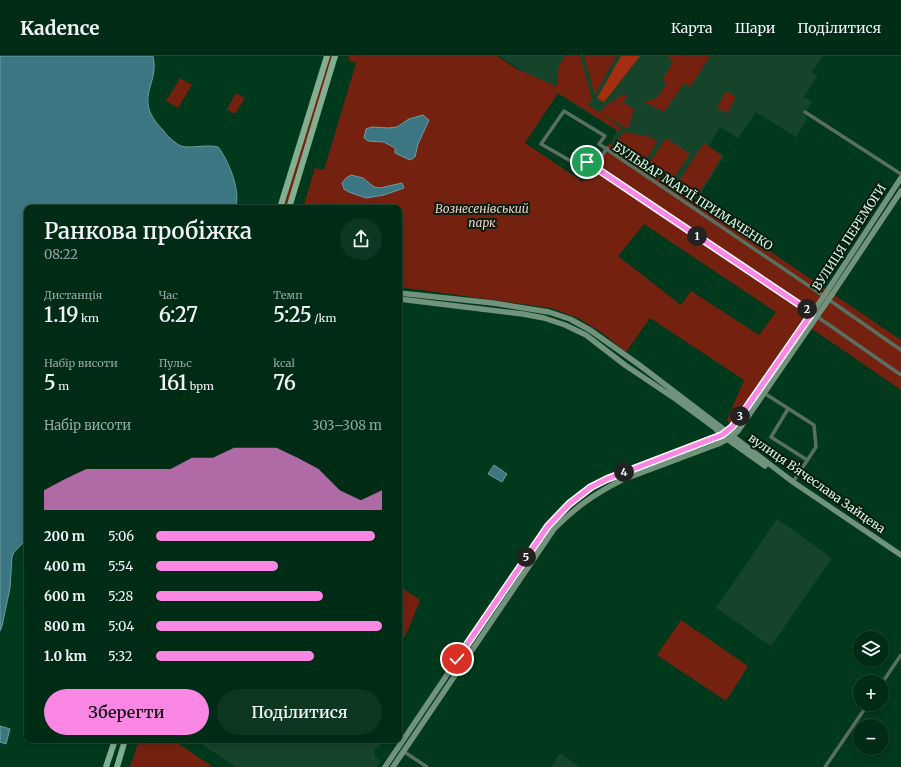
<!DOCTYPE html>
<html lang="uk">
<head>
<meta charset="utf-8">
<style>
	:root { --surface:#002b15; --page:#0e3722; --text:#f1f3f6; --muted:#95a7a0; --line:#224734; --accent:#fb87e5 }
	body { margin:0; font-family:Merriweather,serif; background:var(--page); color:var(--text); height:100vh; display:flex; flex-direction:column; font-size:15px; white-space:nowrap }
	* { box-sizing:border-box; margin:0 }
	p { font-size:13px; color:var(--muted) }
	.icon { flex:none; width:22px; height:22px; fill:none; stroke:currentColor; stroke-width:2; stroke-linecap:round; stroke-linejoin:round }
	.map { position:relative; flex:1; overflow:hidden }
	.sheet { position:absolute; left:24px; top:149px; width:378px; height:538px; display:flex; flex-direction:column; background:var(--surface); border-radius:8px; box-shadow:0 2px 6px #0003,0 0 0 1px var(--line) }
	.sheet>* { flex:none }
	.fabs { position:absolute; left:853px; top:575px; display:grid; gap:8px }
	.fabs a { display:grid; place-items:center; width:36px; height:36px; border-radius:50%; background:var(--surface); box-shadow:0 2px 6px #0003,0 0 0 1px var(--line); font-size:20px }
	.pin { position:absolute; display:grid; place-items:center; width:34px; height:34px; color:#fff; margin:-17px; border:2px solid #fff; border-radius:50%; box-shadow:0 1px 4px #0007 }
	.km { position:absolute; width:20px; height:20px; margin:-10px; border-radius:50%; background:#222; color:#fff; font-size:11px; line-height:20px; text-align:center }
	.round { display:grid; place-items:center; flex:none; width:42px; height:42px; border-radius:21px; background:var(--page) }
	.summary { display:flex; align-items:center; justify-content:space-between; height:68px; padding:0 20px }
	h1 { font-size:22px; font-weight:600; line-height:30px }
	.figures { display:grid; grid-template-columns:repeat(3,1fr); gap:6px; height:68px; padding:4px 20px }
	.figures div { display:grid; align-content:center }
	.figures b { font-size:20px; font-weight:600 }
	.figures small { font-size:11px; font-weight:400 }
	.figures p { font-size:11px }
	.chart { height:112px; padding:8px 20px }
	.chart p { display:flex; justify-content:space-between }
	.chart svg { width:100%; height:72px; margin-top:4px; fill:var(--accent); opacity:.7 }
	.primary-button { display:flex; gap:8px; margin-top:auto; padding:8px 20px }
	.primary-button a { flex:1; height:46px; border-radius:24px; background:var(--accent); color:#111; font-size:16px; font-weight:600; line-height:46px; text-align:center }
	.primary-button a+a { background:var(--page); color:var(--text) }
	ul { padding:0 20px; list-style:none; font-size:13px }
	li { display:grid; grid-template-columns:64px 48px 1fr; align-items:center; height:30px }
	li i { height:10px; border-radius:5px; background:var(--accent) }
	header { display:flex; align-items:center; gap:24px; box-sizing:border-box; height:56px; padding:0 20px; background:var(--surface); border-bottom:1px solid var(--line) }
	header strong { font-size:19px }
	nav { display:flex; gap:22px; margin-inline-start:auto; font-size:14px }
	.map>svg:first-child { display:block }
</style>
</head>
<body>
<header>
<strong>Kadence</strong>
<nav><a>Карта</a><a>Шари</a><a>Поділитися</a></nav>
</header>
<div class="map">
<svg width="901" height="711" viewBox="0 0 901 711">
	<rect width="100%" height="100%" fill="#00391c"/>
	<path fill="#16442a" d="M499,0H823L812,16L817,21L804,41L812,46L804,58L807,63L796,81L756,56L738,82L720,71L709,90L724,100L697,144L611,87L617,75Z
		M777,463L832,502L771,590L716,552Z
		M195,684H388L374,694L375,701L381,705L377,711H236Z
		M560,697L580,711H551Z"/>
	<path fill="#74220f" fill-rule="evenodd" d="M329,0H333L286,152H283L292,118Z
		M349,0H497L517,13L558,31C558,17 556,13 565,0H580L592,43L588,49L600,57L605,50L624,38L627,41L623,46L634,53L628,73L602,58L621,72L610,87L901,284V334L802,266L732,369L727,364L744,324L650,262L626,296L601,276L578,262L551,252L399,231V152H303L315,112L324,114L356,7L348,4ZM558,37L618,75L583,126L525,87ZM644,168L776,256L759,279L691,235L681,249L618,200Z
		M584,0H616L595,39Z
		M669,0H710L691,30L684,27L664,56L644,46L657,42L666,29L663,22L673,6L668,2Z
		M180,22L192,29L178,52L166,45Z
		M726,35L736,41L727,57L717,52Z
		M236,37L245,42L235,58L227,53Z
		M624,76L651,81L657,86L645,105L616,86Z
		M666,82L690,98L671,126L647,110Z
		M704,87L722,100L696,142L676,129Z
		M399,530L420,544L408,574L399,590Z
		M681,564L748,610L726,645L657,599Z
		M143,684H173L213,711H130L137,690Z"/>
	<path fill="#a42e0f" d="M621,0H640L604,46L597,42Z"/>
	<path fill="#3c7683" stroke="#6c9da0" d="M0,0H153C158,20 146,32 148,48C149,58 156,67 163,74C166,79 176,88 181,90C191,93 206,88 218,91C228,103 242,137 235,152H27V483L14,496L12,501L10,532L2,570L0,575Z
		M423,59L429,64L418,88L415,101L410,104L395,97V92L384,86L368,85L364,82L366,73L372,71L388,72L397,71L409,63Z
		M351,119L363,122L374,131L380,132L402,127L404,132L384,139L366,142L349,136L344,133L342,127L346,122Z
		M494,409L507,418L502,426L488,418Z
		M0,670L10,673L6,688L0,686Z"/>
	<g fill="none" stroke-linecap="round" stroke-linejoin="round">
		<path stroke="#5a6f60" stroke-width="3.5" d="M805,56L901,118
			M595,111L607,92
			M901,294L815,234L599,88L605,80L564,55L541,88L583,112L587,106L595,111L812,257L901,319
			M764,337L814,369L816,391L793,426
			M788,353L771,381L807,404
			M882,627L901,599
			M403,695L427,711
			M825,711L868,648"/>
		<path stroke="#71937c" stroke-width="5.5" d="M399,237L493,247L549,256L570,263L590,274L638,308L793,426L901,499
			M399,243L523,258L544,262L565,269L586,279L625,309L677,344L715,372L720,378L765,410
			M385,711L531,494C554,461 572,441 607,423L714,383L727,376L733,371L824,240L901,122
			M393,711L554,473C576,451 594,438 622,424L718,388L728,383L738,375L829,243L901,135"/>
		<path stroke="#83af91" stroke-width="6" d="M280,152L327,0
			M289,152L335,0
			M106,711L115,684
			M117,711L125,684"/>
	</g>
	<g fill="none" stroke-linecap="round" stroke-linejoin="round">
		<defs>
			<path id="route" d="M457,603L548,470L569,448L591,431L607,423L722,379L732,371L740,361L812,257L587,106"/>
		</defs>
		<use href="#route" stroke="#fff" stroke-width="8"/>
		<use href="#route" stroke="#fb87e5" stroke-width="5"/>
	</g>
	<g text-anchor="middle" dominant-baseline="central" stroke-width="4" stroke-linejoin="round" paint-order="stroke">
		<g font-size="12" fill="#dcf7e4" stroke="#071c0f">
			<text transform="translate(693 140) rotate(33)">БУЛЬВАР МАРІЇ ПРИМАЧЕНКО</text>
			<text transform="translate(849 181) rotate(-57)">ВУЛИЦЯ ПЕРЕМОГИ</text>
			<text transform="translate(817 427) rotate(35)">вулиця Вʼячеслава Зайцева</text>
		</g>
		<g font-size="12" font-style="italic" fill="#eecec6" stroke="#071c0f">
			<text x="482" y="152">Вознесенівський<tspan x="482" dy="14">парк</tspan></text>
		</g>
	</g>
</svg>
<div class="fabs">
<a><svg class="icon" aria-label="layers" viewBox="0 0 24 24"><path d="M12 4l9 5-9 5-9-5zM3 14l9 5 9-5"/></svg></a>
<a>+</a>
<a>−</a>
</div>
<div class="pin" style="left:587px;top:106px;background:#1e9e55"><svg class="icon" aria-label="arrive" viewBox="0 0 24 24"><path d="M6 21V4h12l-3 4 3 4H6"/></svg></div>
<div class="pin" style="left:457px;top:603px;background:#d93025"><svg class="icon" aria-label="check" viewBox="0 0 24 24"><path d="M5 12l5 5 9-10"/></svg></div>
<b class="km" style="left:697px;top:180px">1</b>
<b class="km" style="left:807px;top:253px">2</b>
<b class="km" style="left:740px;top:360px">3</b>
<b class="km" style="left:624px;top:416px">4</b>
<b class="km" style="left:526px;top:501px">5</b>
<section class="sheet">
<div class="summary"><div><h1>Ранкова пробіжка</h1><p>08:22</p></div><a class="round"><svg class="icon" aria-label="share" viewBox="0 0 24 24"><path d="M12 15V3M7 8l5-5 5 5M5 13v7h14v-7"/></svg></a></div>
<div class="figures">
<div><p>Дистанція</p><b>1.19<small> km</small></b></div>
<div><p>Час</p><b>6:27</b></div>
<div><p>Темп</p><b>5:25<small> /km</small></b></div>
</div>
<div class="figures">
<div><p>Набір висоти</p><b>5<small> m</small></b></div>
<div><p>Пульс</p><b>161<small> bpm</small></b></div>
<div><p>kcal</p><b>76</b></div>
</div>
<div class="chart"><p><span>Набір висоти</span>303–308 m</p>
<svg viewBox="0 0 160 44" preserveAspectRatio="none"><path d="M0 44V32L10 25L20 19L30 19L40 19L50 19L60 19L70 12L80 12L90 6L100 6L110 6L120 12L130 19L140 32L150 38L160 32V44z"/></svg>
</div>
<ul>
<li><b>200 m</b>5:06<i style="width:97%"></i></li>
<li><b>400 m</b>5:54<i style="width:54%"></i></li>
<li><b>600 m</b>5:28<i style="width:74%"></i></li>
<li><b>800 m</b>5:04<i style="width:100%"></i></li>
<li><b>1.0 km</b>5:32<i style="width:70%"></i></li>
</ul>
<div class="primary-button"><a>Зберегти</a><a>Поділитися</a></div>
</section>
</div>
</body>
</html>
